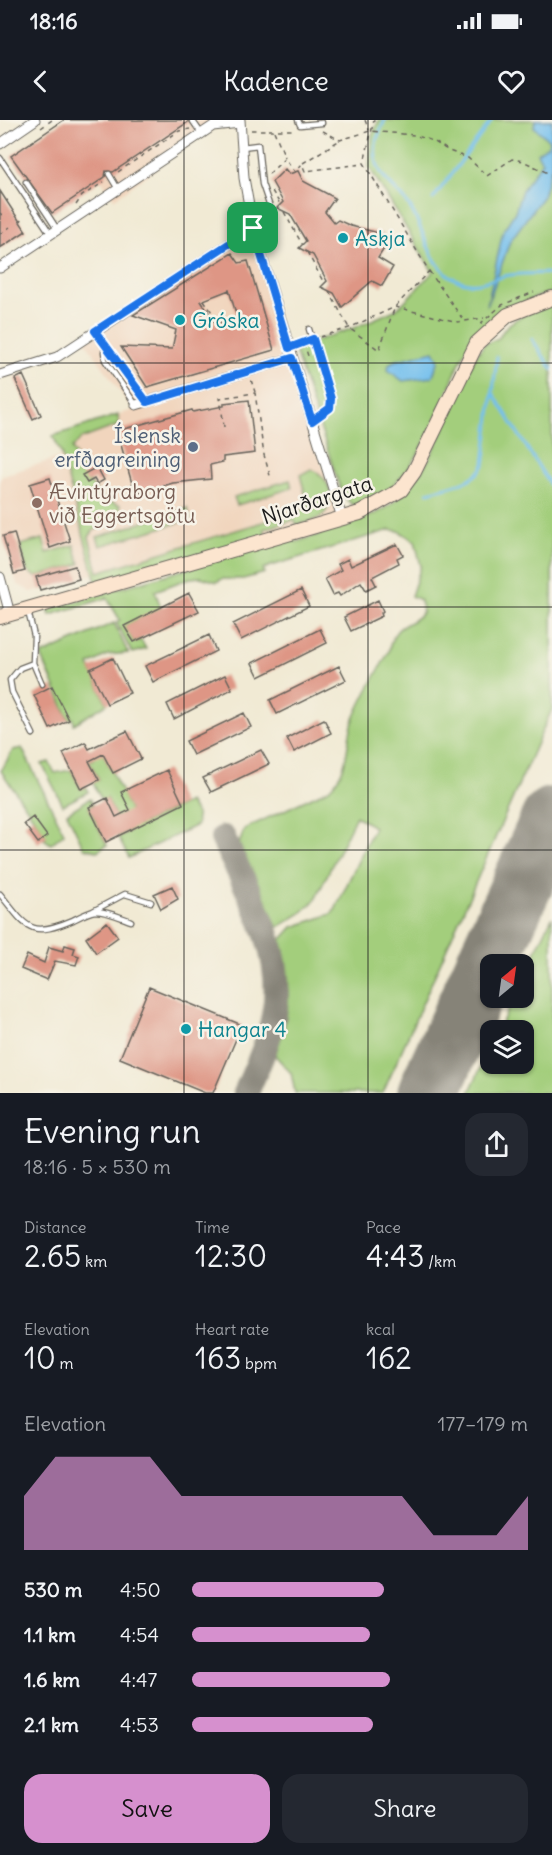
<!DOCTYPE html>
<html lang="en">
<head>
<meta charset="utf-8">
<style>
	:root { --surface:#171b24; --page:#242831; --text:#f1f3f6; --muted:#9ea1a6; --accent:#d690ce }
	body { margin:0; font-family:Delius,sans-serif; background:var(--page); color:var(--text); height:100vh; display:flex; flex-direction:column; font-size:22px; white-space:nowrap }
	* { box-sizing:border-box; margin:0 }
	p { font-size:20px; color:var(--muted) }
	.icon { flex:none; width:33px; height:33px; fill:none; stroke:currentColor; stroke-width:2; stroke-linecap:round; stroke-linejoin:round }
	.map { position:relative; height:973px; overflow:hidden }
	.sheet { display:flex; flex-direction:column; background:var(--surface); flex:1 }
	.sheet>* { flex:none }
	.needle { width:39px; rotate:29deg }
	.buttons { position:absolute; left:480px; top:834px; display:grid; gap:12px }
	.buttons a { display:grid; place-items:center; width:54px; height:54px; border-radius:12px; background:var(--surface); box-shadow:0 2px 4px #0004; font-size:30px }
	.pin { position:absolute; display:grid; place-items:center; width:51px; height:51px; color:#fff; margin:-26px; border-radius:12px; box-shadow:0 3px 9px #0006 }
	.round { display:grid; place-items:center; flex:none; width:63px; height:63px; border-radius:18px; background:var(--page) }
	.overview { display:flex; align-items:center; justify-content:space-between; height:102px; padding:0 24px }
	h1 { font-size:33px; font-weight:600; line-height:45px }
	.stats { display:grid; grid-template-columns:repeat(3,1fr); gap:9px; height:102px; padding:6px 24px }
	.stats div { display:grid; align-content:center }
	.stats b { font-size:30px; font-weight:600 }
	.stats small { font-size:16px; font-weight:400 }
	.stats p { font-size:16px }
	.chart { height:168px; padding:12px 24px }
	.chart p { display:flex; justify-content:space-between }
	.chart svg { width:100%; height:108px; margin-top:6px; fill:var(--accent); opacity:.7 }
	.button { display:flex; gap:12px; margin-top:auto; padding:12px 24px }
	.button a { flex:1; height:69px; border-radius:18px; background:var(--accent); color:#111; font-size:24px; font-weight:600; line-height:69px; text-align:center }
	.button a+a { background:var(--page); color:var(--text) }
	ul { padding:0 24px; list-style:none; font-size:20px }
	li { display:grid; grid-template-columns:96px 72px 1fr; align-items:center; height:45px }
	li i { height:15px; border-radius:8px; background:var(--accent) }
	.status { display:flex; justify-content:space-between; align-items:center; height:42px; padding:0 30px; background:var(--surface); direction:ltr }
	.status svg { height:16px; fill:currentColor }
	header { display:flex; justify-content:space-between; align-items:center; height:78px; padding:0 24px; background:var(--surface); font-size:27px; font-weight:600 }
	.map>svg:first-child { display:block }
</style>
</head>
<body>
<div class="status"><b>18:16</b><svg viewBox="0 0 49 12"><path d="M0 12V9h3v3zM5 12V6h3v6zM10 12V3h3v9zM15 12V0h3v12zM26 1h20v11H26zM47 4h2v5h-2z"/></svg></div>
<header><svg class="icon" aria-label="back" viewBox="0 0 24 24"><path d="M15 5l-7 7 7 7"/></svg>Kadence<svg class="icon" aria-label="heart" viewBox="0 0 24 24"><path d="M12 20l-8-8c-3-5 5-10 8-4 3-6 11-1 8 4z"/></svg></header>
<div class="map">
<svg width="552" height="973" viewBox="0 0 552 973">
	<rect width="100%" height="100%" fill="#f7f3e8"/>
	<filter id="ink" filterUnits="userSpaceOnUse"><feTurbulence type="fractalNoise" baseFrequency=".0167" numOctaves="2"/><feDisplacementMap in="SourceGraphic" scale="12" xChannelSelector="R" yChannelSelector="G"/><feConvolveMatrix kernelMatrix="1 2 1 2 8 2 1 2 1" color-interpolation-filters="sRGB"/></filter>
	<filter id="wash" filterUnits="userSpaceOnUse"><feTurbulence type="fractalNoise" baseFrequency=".008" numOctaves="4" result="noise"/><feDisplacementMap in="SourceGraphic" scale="24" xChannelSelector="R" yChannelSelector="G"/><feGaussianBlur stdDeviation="1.35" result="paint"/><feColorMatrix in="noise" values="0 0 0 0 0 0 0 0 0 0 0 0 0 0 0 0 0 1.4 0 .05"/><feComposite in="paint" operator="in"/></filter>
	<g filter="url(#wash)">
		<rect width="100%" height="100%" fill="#f1ead4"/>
		<path fill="#f1d5bd" d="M62,0H224L114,79Z
			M252,114L338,396L96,466L93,454L31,472L17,464L0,408V359L4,355L61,337L53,316L133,290L85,221Z"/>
		<path fill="#a3ce7b" stroke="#60754c" stroke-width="1.5" d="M379,0H552V172C523,181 493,193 474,218C465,228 460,242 455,254C433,302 419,355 370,382C354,391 347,383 340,368L294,228L354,208L397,189L433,152L369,47L372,15Z
			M552,183V589L383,973H295L291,953L272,932L281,905L284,879L281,820L293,807L331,794L335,790L374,707L356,696L315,780L300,794L277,808L238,728L244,709L329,669C352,647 344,625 354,599C363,576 377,554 389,531C394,499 413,508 423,491L419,479L411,476L421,446L415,421L399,411L390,410L271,446L263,449L265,453L243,459H222L217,462L201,457L190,458L155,471L161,488L125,506L134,522L141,520L146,529L132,533L116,502L120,500L107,478L50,495L48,489L266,426L294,419L296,422L321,414L320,411C338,405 359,402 377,393C429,367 450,291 473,241L484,224L499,218C507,198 533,192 552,183Z
			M118,295L119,305L81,319L72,328C82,350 94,380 120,385L119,402L94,410L89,417L98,452L309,388L300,355L311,349C330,356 339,384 320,397C314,401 304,403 297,405L294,400L264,409L266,415L97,465L61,333L53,316Z
			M290,360L292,368L237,385L234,377Z
			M187,388L191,399L100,426L97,417Z
			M43,419L47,433L74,425L80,444L36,457L27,451L20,425Z
			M114,503L128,533L107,535L89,545L107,584L74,604L73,598L69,600L41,535Z
			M99,625L138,706L189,682L196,693L197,705L129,738L118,717L131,710L123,694L116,697L107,678L102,681L93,663L99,660L89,641L94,639Z
			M22,628L64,713L51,724L44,719L46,716L1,651L13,630Z
			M49,642L55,653L71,650L81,669L86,667L88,672L63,685L42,644Z
			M90,678L93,685L89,687L107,725L97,731L84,728L67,693Z
			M552,797V973H469L490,928V944H524V910H498L514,878H524V856Z"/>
		<path fill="#73bfed" stroke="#486e84" stroke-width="1.5" d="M535,0H552V45L543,76L510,121L487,186L503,111L515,92L522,70L542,42L537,33L548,25L549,20L534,7Z
			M434,231L439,240L432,257L403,261L388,250L389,244L394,241Z"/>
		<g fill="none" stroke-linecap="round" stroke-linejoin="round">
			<path stroke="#73bfed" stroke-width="3" d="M385,0C379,13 373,24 376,39C380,60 397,68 408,84C425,107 427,147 457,160C477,169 491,158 510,155C524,153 538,154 552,153
				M433,79L492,0
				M532,219L552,249
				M493,273L552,368
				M428,372C448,366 474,364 484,345L497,237"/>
			<path stroke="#868378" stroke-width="26" d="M223,718C248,774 287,831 274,895C269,923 256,948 246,973"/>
			<path stroke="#868378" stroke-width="62" d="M428,973L552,698"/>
		</g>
		<g id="blocks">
			<path fill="#de9685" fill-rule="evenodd" d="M64,0H188V2L113,52L106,51L105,57L52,93L11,36Z
				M285,49L289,54L298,51L303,61L335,78L325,92L334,103L338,100L351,106L383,114L385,127L378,138L393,147L382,166L372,161L342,187L334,173L321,167L327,161L313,135L299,128L306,121L290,94L277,88L283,82L272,62Z
				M0,71L26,111L0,128Z
				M232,133L239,143L248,141L274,230L147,267L121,227L172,229L176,210L133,195ZM229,170L237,197L216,204L201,181Z
				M23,255L41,295L33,299L15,259Z
				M249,280L255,333L223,337V342L210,345L211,359L173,363L135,374L117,311L192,290L193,292L224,286V283Z
				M97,347L104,360L97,364L94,359L87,363L82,355Z
				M50,358L70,421L50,428L30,364Z
				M14,413L25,451L14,454L3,416Z
				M397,424L403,435L397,438L399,443L372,457L376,465L366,470L361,462L340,476L338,473L333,475L325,459L341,450L338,444L348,439L351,446Z
				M75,446L79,459L40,470L36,457Z
				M301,470L309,486L241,520L233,504Z
				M189,473L199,491L134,522L124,506Z
				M378,480L383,491L381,493L382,496L351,511L344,497Z
				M320,509L327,523L259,557L252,543Z
				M209,515L216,531L153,562L145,546Z
				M113,538L130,573L107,584L90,549Z
				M339,546L346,560L277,594L270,580Z
				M225,555L232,569L174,599L167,584Z
				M52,566L69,600L50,609L34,575Z
				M244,593L251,607L193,635L186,621Z
				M324,599L331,613L294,632L287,618Z
				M127,611L141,639L113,653L103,634L89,641L99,660L81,669L63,633L85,622L89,629Z
				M261,630L269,644L211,672L203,658Z
				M167,650L183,684L106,722L89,687L107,678L116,697L130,690L121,672Z
				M33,697L47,716L38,723L24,704Z
				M172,766L178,779L161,789L154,774Z
				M107,802L118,817L96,833L86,818Z
				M65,825L75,828L73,834L79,836L76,845L55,841L47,860L21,849L27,835L44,843L49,827L63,831Z
				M149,867L242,905L213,973H205L120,938Z"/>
		</g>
	</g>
	<g filter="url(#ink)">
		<use href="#blocks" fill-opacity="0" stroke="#67645c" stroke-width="1.5"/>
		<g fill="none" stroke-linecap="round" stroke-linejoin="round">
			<defs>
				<path id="lane" d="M192,0L201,13
					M298,0L300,5L322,3
					M242,27L258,25L262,64L273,96
					M0,38L50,113
					M109,54L118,69
					M26,62L57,109
					M309,209L331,283L326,292L312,301
					M95,211L147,281
					M104,232L105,240L136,285
					M28,491L34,516L33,543L42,564
					M33,614L12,572L10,560L20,548L33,543
					M0,774C27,807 29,819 73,800C79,797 88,792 95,791C107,791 120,797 131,801
					M93,791L125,774L151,782"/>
				<path id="street" d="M240,0L244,58L253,108L342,398
					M0,24L35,0
					M0,148L213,6L240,3
					M0,255L57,237L253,108
					M136,285L292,238
					M0,457L10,494"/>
				<path id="secondary" d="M0,497L360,393L401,370L414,352L477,223L508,195L552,178"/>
			</defs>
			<use href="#lane" stroke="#67645c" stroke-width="7"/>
			<use href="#street" stroke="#67645c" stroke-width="11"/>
			<use href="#secondary" stroke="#67645c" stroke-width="16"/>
			<path stroke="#67645c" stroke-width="1.5" stroke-dasharray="4.5 4.5" stroke-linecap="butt" d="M365,0L369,10
				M41,8L52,0
				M251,10H294
				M274,11L285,37
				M323,11L340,20L370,11L414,15L433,21L449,31L468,38L487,56L512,39L523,41L552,55
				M303,43L340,20
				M118,52L179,11L190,9
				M269,54L285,38L295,52L302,44L305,51L363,44
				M272,71L280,84
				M6,81L8,80
				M76,85L82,76L104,62
				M284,92L302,124
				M0,93L2,95
				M20,101L22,100
				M0,114L10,107
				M307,132L324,163
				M429,151L464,201
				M329,171L349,208L379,230L395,187L429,151L364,43L374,0
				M204,180L219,203
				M480,204L502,185L534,172
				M320,217L349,208L395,187L458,202L484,198
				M304,223L308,236
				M251,260L255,272
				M224,307L220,278L255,273L264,335L271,359"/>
			<use href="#lane" stroke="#fff" stroke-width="4.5"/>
			<use href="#street" stroke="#fff" stroke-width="9"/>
			<use href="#secondary" stroke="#fce5cf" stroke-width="14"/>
		</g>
	</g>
	<g fill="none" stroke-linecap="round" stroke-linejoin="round" filter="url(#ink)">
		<defs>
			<path id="route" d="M253,108L289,228L313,219L331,279L330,288L312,301L292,238L147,282L95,211Z"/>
		</defs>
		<use href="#route" stroke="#fff" stroke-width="12"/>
		<use href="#route" stroke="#1a73e8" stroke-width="8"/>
	</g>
	<path fill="none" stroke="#1c1c1c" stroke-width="1.5" stroke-opacity="0.55" d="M184,0V973M368,0V973M0,243H552M0,487H552M0,730H552"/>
	<g fill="#0f9aa8" stroke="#f7f3e8" stroke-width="2">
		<circle cx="343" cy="118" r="6"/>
		<circle cx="180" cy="200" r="6"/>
		<circle cx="186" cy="909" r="6"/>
	</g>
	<circle fill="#5c6f8a" stroke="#f7f3e8" stroke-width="2" cx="193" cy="327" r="6"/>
	<circle fill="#8d6e63" stroke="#f7f3e8" stroke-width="2" cx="37" cy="383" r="6"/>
	<g text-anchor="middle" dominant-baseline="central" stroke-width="5" stroke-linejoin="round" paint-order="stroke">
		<g font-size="21" fill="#0d838f" stroke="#f7f3e8" text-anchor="start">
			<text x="355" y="118">Askja</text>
			<text x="192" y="200">Gróska</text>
			<text x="198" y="909">Hangar 4</text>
		</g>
		<g font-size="21" fill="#4e5e75" stroke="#f7f3e8" text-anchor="end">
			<text x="181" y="315">Íslensk<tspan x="181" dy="24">erfðagreining</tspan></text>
		</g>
		<g font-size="21" fill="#785e54" stroke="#f7f3e8" text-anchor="start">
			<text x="49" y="371">Ævintýraborg<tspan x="49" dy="24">við Eggertsgötu</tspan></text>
		</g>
		<g font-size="21" fill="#1c1c1c" stroke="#f7f3e8">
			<text transform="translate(317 380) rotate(-18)">Njarðargata</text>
		</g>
	</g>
</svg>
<div class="buttons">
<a><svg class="needle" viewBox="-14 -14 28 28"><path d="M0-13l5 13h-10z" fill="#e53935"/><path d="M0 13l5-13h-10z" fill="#9ea1a6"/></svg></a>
<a><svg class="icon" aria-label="layers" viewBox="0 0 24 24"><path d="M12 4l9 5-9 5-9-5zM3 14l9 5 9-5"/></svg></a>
</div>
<div class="pin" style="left:253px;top:108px;background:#1e9e55"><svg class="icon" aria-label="arrive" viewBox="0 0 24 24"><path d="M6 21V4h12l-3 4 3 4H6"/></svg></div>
</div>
<section class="sheet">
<div class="overview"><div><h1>Evening run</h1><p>18:16 · 5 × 530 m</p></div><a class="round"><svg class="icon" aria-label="share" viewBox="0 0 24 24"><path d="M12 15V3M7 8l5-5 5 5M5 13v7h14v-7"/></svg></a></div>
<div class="stats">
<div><p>Distance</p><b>2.65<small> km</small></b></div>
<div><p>Time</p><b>12:30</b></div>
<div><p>Pace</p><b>4:43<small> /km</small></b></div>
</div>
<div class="stats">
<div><p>Elevation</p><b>10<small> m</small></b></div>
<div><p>Heart rate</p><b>163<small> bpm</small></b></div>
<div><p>kcal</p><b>162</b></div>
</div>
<div class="chart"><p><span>Elevation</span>177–179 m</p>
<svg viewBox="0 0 160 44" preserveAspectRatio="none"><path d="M0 44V22L10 6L20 6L30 6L40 6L50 22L60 22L70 22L80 22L90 22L100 22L110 22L120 22L130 38L140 38L150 38L160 22V44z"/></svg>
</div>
<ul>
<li><b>530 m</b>4:50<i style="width:57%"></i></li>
<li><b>1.1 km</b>4:54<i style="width:53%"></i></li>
<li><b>1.6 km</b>4:47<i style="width:59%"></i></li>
<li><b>2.1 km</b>4:53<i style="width:54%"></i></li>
</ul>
<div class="button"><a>Save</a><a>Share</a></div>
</section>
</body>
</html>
